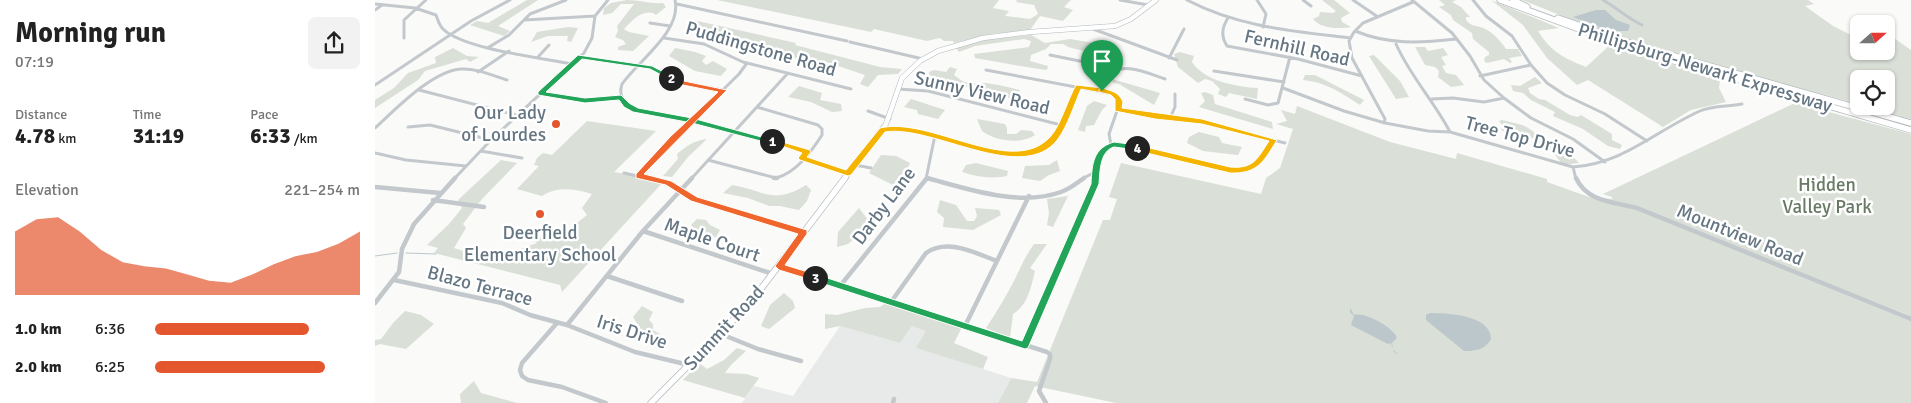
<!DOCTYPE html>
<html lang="en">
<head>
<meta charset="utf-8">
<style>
	:root { --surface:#fff; --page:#f2f2f2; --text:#222; --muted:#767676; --accent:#e4572e }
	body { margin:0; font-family:Signika,sans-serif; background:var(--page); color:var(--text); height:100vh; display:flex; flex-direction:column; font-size:19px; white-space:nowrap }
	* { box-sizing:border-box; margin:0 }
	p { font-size:16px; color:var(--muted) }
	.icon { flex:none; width:28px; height:28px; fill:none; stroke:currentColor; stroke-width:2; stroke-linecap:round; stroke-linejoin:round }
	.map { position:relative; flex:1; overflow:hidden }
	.drawer { display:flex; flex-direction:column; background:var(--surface); width:375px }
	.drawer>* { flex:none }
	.needle { width:32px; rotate:69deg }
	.tools { position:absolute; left:1475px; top:15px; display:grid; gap:10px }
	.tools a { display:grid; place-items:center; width:45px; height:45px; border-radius:8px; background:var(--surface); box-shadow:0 1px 4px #0004; font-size:25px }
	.pin { position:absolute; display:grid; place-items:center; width:42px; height:42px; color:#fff; margin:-51px -21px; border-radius:50% 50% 50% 0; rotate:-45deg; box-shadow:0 0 5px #0007 }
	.pin .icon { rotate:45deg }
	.km { position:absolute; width:25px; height:25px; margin:-12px; border-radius:50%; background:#222; color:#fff; font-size:14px; line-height:25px; text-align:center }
	.round { display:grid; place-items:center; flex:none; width:52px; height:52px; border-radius:8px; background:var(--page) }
	.head { display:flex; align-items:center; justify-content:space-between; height:85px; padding:0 15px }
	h1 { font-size:28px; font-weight:800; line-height:38px }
	.stats { display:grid; grid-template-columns:repeat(3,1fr); gap:8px; height:85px; padding:5px 15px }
	.stats div { display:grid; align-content:center }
	.stats b { font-size:21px; font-weight:800 }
	.stats small { font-size:14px; font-weight:400 }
	.stats p { font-size:14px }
	.chart { height:140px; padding:10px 15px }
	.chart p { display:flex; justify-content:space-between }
	.chart svg { width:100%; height:90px; margin-top:5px; fill:var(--accent); opacity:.7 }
	ul { padding:0 15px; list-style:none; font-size:16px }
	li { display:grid; grid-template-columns:80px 60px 1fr; align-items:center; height:38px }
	li i { height:12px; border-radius:6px; background:var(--accent) }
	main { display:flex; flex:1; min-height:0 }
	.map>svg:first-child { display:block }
</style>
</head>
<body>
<main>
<section class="drawer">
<div class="head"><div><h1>Morning run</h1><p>07:19</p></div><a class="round"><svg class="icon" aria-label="share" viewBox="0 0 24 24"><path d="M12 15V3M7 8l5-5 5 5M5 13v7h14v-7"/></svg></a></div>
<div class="stats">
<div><p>Distance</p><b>4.78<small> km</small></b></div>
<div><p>Time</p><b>31:19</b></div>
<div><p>Pace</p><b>6:33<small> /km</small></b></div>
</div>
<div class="chart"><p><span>Elevation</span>221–254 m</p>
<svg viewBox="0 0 160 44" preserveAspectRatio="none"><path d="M0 44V13L10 7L20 6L30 13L40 22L50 28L60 30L70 31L80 34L90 37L100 38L110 34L120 29L130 25L140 23L150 19L160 13V44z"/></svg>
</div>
<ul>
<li><b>1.0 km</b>6:36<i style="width:75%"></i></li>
<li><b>2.0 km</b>6:25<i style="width:83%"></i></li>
</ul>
</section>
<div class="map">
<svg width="1536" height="403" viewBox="0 0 1536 403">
	<rect width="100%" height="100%" fill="#fafaf8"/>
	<path fill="#e8e9e9" d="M465,326L525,343L537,326L552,330L542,348L636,378L623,403H367L379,386L418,396Z"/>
	<path fill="#dadfd7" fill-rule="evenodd" d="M152,0H163L123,26L135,31L129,36L95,25L102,21L113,23Z
		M252,0C265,0 275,4 288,3L291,7L281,15C270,7 257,20 249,29L254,32L274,36L258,51L243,50V47L251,44L248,40L240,37L243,31L242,26L259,4H246L237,13L228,15L229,8L236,3Z
		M342,0H624L618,8L634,11L630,16L655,19L663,14L659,5L641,2L642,0H696L689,7L698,10L688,21L665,16L655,30L616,34L579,43L578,41H569L565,38L552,41L499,29L496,32Z
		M947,0H959L975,13L966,18L967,22L976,27C965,29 945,29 938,19L944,16L945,12L958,13L961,11Z
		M1064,0H1081L1077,2L1086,7L1095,17H1091V20C1096,26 1098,25 1105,27C1115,29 1126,41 1131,49H1143L1147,56L1134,58L1137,62L1135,63L1129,59L1112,63L1109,61L1110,57L1114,55V52L1098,39L1097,33L1078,20L1076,15L1064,7L1070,5Z
		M1116,0L1184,28L1163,31C1176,52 1189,58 1211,67L1235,45L1345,79L1344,88L1351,102L1316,110L1288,127L1213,80L1202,85L1172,58L1148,25Z
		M1147,0H1433L1439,4L1430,6L1458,26L1480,37L1475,40L1478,48L1484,49V51L1515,56L1513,48H1511L1513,34L1536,50V119L1490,106H1511V79H1484V104C1370,73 1256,46 1147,0Z
		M318,20L421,43L420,45L505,67L527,69L523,74L503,75L493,87L485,84L490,75L451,62L440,64L370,43V39L322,28Z
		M193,27L203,28L196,42L192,41L193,36H173L156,42L162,32Z
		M656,35L670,43L695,39L731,45L724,55L693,47L688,44H676L671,49L656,55L655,61L673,66L672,70C647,67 624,62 600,58L599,54L654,47L656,41L649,39L600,46L584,52L581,48L607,40Z
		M1040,47H1050L1053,51L1068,48L1073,55L1066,57L1071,65L1067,66L1071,73L1081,75L1089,85L1076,87L1063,77L1064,71L1060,67L1050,65Z
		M78,48L92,56L104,57L95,62L91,59L50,71L43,80L0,108V100L19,88L33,73L61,63L60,57Z
		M300,48L320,52L331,56L327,61L331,65L338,61L352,69L346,76L320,71L294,56Z
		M805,52L819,56L817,62C829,81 862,87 883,88L882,99L854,93L851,97L843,94L845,89L837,81L830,79L823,83L803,67L799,54Z
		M999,55L1025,81L1034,97L1021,99L994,56Z
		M575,67L582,69L579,75C598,90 599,80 617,84C627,85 636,88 645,90L643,94L634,98L555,78L554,72L559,70L571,72Z
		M930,75H940L989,100L985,105C966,93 951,82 928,80Z
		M1160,77L1167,83L1153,88L1155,93L1164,99L1170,100L1195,115L1203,117L1206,115L1237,134V140L1247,145L1245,149L1233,146L1208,129L1178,116L1180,112L1156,100L1148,93L1138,91L1136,85L1145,86Z
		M737,79L785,93L779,105L744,84L738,83Z
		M424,86L447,93L445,100L466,104L467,111L457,112L436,102L413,97Z
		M830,92L838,95L840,104L897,122L898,129L824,107L830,101L826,93Z
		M536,99L570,110L563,119L543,114L542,110L529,107Z
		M719,101L732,105L727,110L719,125L711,126L710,132L703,130L712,106Z
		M1420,103L1536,134V403H741L660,386L652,403H623L636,378L662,382L728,220H735L742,199L734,197L746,163L886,194L891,178L905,168L918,129L901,124L912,121L906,110L920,114L922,106L1015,142L1081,159L1082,153L1172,179V182L1214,197L1237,199V197L1228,194ZM1426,273L1533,315V320L1427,277Z
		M602,119L630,124L632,128V134H641L646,130L657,131L660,135C645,145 621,141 607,131Z
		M1127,120C1134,122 1141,123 1147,125C1160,129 1168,145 1183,144C1190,151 1197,155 1204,163L1188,165L1177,151L1157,138L1151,136L1143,137L1126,130L1128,126L1124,121Z
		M212,121L281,131L239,172L289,181L187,292L185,285L59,253L63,248L52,245L74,224L87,208L83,200L126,160L142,163L107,199L88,224L91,228L79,248L116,260L162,243L159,241L179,231L188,234L212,215L207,208L217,194C199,189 183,186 167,196L142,189L164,166L159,165L162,158L168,153L177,155Z
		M824,132L844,137L847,143L867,147L863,155L828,151L812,143L814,137Z
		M332,139L313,157L297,177L288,176L303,159L302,154C313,145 318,141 332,139Z
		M506,155L521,156L535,163L524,188L494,173Z
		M682,160L685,171L674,175L665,181L647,178L650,166L674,165Z
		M601,163L633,171L632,176C616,179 602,177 587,172L591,165Z
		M357,185C391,191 398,205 431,185L436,190L432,201L424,210L405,206H394L373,198L348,193Z
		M693,196L678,227L672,225L674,213L672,199Z
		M565,200L581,205L592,221H599L602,216L600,208L624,210L626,215L598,230L568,227L569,218L562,212Z
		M484,208L496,224L473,244L462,247L463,232Z
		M322,219L331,220L335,225L345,230L341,237L326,235L316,225Z
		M659,244H672L655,268L660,271C656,287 653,305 638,314L635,338L611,328C621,313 630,298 638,283C645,269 650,256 659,244Z
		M409,293L418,301L420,308L394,329L386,326L395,305Z
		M512,302L587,327L579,343L613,357L608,369L541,348L551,331L537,326L525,343L465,326L450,329V314L462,315L490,308L505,307Z
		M267,306L278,312L274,320L278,324V330L285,334L281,338L265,332L263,325L258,317Z
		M30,311L46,315L59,324L31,349L5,344L0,346V340L6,339L18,323Z
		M362,348L371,351L356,365L350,373L371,374L384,378L370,398L308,380L324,363L332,369L349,360Z
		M99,381L106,393L142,403H86L85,394Z"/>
	<path fill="#bbc7cb" d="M1221,10H1230L1241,20L1255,25L1253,31H1235L1198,17Z
		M975,308L979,315C990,312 1018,327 1022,338L1017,343L1018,349L1023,355L1019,352L1016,343L1013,344L976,325L979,316L975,312Z
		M1055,313C1073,313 1116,315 1116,339C1110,350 1100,351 1089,351L1051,320V315Z"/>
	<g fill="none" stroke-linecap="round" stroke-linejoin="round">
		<path stroke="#bbc7cb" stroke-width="1" d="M31,253L61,254
			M0,256L22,253"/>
		<defs>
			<path id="secondary-far1" d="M469,179L511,124L527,78L545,61L563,51L608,38L655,32L740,26L756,19L781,0"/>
			<path id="secondary" d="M276,403L376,302L470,178"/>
			<path id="motorway" d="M1125,0L1258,49L1536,130
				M1138,0L1152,7
				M1183,18L1264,46L1536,123"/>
		</defs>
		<use href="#secondary-far1" stroke="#b3babf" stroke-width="5.5"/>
		<use href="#secondary" stroke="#b3babf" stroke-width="7"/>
		<use href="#motorway" stroke="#b4b9bd" stroke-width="7"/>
		<path stroke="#c3c8cc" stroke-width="3" d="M300,0C307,31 264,60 247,84C243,97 249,104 261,110L360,131L432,152
			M745,0L773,5
			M812,0C863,27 918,31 975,38
			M882,0L891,14L888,27
			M928,0L936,6
			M978,0L1003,17
			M1037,0L1077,33L1095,56L1109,80L1129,98L1156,118L1198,139L1230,162
			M1098,0L1111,16L1137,36L1156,65L1172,83L1190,95L1230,114L1272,141
			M1228,0C1242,8 1252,18 1267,25
			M0,4L40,8L61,15C63,20 64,25 68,29C88,49 167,58 197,64
			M302,4L472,41
			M0,10L7,5
			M853,18C847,27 846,37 852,46L923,59L987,76
			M149,20L220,16
			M275,23L295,26
			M718,29L802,60
			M980,31C1014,45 1045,43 1081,39
			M29,38V20L51,0
			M289,38L329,44L368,62L476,89
			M475,42L548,59
			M1021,44C1035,76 1059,101 1075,132
			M114,47L134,35L155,14L191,0
			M675,55L729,66L738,70
			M163,57L174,45
			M205,57L277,68L308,83L348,90
			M794,58L809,29
			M611,70L738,94L745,102L734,134L736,145
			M839,71L909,82
			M103,72L134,51
			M1105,76L1156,65
			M0,85L96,21L135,0
			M908,88L969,111L1010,123L1053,131L1075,132L1198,167C1250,163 1280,131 1325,111C1338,105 1353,107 1367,104
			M523,89L553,91L686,125
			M44,90L141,115
			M727,91L729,78C747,60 770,72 790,79
			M165,93L210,100L246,97
			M870,99L893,105L903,103L915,57
			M1057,99L1078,98L1109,102L1129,98
			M743,110L827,122L910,143
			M493,111L515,119
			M795,118L800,107V94
			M1009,123L1010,119L977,58L974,41L979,32L988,23L1038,2
			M33,127L55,125L116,140
			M0,128C21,109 57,71 86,69C102,68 118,76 132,80
			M507,130C522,130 535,130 549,133C588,142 653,176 683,133L703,87
			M106,151L147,158
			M0,153L31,160L91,166
			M427,158L473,173
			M333,160L401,178C421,173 436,152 447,135V129L443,125L382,107
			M480,165L496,168
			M1198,167L1201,179
			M249,173L275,179
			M264,176L298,139L364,74L372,63
			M552,178L555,179
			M79,179L116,140L209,53L217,38L220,16L233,0
			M316,179L413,73
			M551,179L560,135
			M707,179L720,172
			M720,179L721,168L728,149L736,145H747L864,171L881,164L898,140"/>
		<path stroke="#c3c8cc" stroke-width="4.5" d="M270,178L294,183L319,199L429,232
			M399,178H402
			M552,178C593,189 644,207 686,192C695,189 702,183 709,178
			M1201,178C1212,202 1239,202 1262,208L1536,319
			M0,187L65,193
			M58,200L109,207
			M268,231L398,274
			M404,267L672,352L675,354V359L664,391L671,403
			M232,276L307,301
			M19,280L127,303L155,315L192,325L260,352L314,365
			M465,286L552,178
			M516,302L551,253C573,238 600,253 622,261
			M0,303L24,272L27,249L39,224L80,178
			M182,323L147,363L145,370L147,376L153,380L187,387L231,403
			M192,325L268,231L317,178
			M590,326L654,196
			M346,334L383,349L426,361
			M650,346L720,184V178
			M518,403L519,399"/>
		<use href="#secondary-far1" stroke="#fff" stroke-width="4.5"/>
		<use href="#secondary" stroke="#fff" stroke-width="5.5"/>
		<use href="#motorway" stroke="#fff" stroke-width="5.5"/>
	</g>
	<path fill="#f5b400" stroke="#fff" d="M701,85L727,88L731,91L727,93L706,89C699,105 693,125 683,139C648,186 557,124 510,132L476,175L473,176L425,160L423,158L427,153L393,141L397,139L435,150L436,152L432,157L471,170L505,128C555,116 637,178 675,137C685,127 693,99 701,85Z"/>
	<path fill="#22a559" stroke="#fff" d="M203,55L277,66L300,78L294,79L275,69L207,59L171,92L210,98L246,95L254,103L263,108L317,118L401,141L397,144L317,123L258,112L249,107L244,100L210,103L163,95V92Z"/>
	<path fill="#f0652b" stroke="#fff" d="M296,75L309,81L352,90L269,174L296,181L322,197L432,230V234L410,265L443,275V280L440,281L404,270L400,266L423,234L316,201L291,185L261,178V174L295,137L343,92L308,85L294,79L293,78Z"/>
	<path fill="#22a559" stroke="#fff" d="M739,142L762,145L766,148L762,150L739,147C725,151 725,171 724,184L653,348L650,349L437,280L435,278L440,274L647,341L716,184C717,164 718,148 739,142Z"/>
	<path fill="#f5b400" stroke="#fff" d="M727,88C737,91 744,92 748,102L747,108L827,119L902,140C889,161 883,174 855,173L759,150L758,148L762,145L855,167C879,169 882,159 894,141L827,124L780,119L740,111V99L736,95L724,92V89Z"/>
	<g fill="#e4572e" stroke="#fff" stroke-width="2">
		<circle cx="181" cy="124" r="5"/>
		<circle cx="165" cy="214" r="5"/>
	</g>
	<g text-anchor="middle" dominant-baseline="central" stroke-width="5" stroke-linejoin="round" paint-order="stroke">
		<g font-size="19" fill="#657683" stroke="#fff">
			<text transform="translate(922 48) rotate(13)">Fernhill Road</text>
			<text transform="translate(386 49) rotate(16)">Puddingstone Road</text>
			<text transform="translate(1330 68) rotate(17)">Phillipsburg-Newark Expressway</text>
			<text transform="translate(607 93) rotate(13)">Sunny View Road</text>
			<text transform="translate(1145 137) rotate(15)">Tree Top Drive</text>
			<text transform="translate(509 206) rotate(-53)">Darby Lane</text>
			<text transform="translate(1365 235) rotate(22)">Mountview Road</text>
			<text transform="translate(337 240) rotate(19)">Maple Court</text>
			<text transform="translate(105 286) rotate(15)">Blazo Terrace</text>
			<text transform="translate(349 328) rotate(-47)">Summit Road</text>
			<text transform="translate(257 332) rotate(18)">Iris Drive</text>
		</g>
		<g font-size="19" fill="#657683" stroke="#fff" text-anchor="end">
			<text x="171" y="113">Our Lady<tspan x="171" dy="22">of Lourdes</tspan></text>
			<text x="165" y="233" text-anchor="middle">Deerfield<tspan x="165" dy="22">Elementary School</tspan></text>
		</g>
		<g font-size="19" fill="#687a64" stroke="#fff">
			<text x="1452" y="185">Hidden<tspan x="1452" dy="22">Valley Park</tspan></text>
		</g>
	</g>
</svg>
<div class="tools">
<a><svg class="needle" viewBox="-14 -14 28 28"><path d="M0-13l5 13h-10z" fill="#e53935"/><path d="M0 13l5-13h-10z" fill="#767676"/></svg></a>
<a><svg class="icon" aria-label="locate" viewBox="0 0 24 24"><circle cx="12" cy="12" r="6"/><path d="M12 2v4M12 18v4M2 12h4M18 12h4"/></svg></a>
</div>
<div class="pin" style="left:727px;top:91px;background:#1e9e55"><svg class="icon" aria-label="arrive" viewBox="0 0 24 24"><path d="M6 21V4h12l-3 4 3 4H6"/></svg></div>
<b class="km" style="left:397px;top:141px">1</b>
<b class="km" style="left:296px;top:78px">2</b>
<b class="km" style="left:440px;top:278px">3</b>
<b class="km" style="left:762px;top:148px">4</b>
</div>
</main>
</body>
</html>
